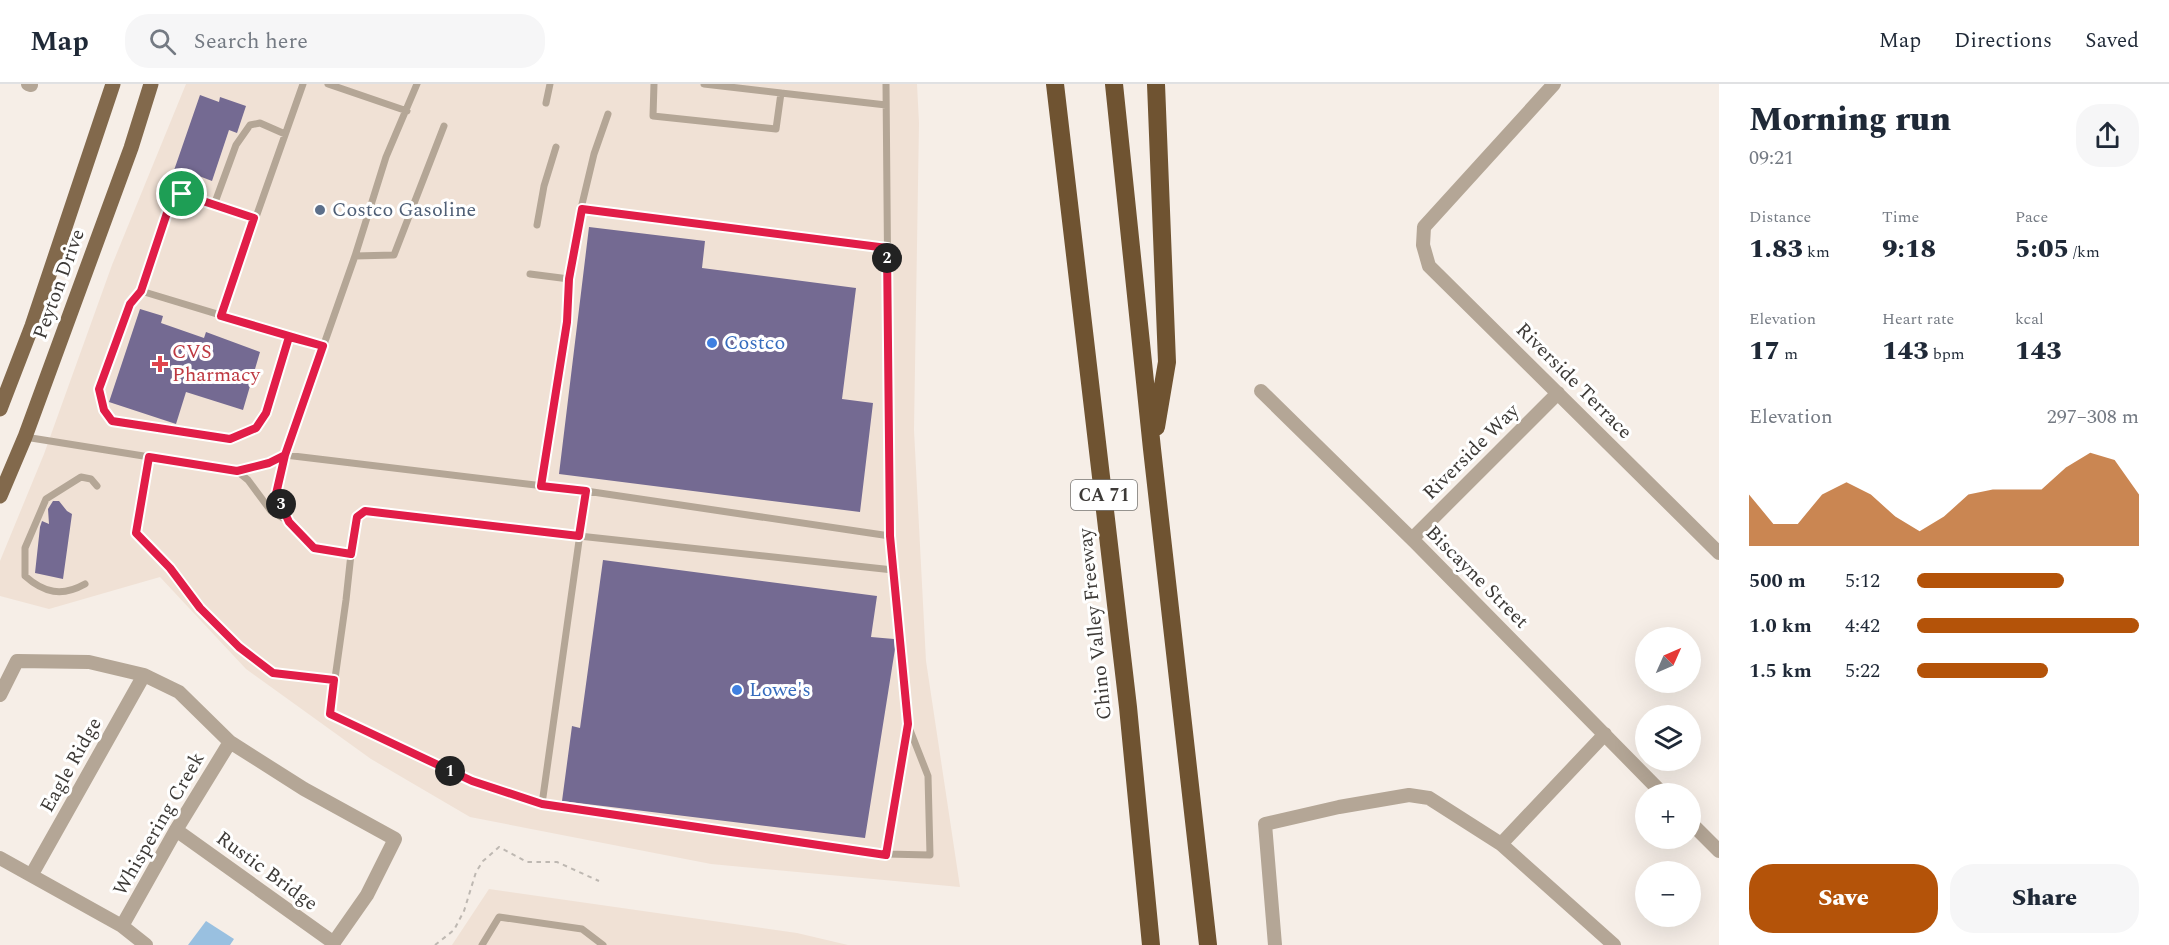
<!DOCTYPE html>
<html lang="en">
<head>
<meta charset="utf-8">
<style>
	:root { --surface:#fff; --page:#f6f6f7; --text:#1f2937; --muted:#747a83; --line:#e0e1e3; --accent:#b45309 }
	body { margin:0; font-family:Spectral,serif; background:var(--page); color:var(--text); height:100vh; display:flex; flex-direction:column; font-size:22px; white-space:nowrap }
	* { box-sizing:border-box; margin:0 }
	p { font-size:20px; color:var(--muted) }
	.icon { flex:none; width:33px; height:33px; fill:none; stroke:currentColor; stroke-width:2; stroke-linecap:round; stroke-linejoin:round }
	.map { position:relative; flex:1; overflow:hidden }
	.details { display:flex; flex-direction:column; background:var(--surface); width:450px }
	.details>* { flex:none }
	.needle { width:39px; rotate:45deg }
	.controls { position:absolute; left:1635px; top:543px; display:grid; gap:12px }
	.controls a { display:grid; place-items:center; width:66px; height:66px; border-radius:50%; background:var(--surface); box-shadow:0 6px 24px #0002; font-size:30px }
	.pin { position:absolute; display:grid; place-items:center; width:51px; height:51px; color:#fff; margin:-26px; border:3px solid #fff; border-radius:50%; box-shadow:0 2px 6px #0007 }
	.km { position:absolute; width:30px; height:30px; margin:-15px; border-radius:50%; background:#222; color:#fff; font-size:16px; line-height:30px; text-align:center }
	.round { display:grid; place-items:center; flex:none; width:63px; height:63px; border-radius:24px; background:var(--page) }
	.summary { display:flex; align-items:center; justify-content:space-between; height:102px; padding:0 30px }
	h1 { font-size:33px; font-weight:800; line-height:45px }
	.figures { display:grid; grid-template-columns:repeat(3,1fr); gap:9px; height:102px; padding:6px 30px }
	.figures div { display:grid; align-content:center }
	.figures b { font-size:26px; font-weight:800 }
	.figures small { font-size:16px; font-weight:400 }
	.figures p { font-size:16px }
	.chart { height:168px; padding:12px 30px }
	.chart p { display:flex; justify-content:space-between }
	.chart svg { width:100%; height:108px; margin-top:6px; fill:var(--accent); opacity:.7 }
	.button { display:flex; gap:12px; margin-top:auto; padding:12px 30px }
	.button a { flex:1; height:69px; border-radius:24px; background:var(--accent); color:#fff; font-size:24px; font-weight:800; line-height:69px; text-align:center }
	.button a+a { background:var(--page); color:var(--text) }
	ul { padding:0 30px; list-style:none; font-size:20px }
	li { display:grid; grid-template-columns:96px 72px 1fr; align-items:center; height:45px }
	li i { height:15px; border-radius:8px; background:var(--accent) }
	header { display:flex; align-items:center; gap:36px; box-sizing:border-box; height:84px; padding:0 30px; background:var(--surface); border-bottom:2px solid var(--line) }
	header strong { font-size:28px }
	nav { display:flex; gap:33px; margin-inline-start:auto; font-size:21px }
	.search { width:420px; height:54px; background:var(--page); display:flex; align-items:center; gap:15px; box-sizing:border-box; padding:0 21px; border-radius:24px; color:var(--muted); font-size:22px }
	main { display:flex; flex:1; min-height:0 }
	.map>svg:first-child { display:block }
</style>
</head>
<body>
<header>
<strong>Map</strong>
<div class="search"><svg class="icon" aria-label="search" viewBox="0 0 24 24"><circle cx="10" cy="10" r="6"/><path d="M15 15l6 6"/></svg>Search here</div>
<nav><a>Map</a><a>Directions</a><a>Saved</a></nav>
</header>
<main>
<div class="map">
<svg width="1719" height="861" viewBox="0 0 1719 861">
	<rect width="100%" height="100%" fill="#f6eee7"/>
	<path fill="#f0e1d5" d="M186,0H917L919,39L914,346L926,577L960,803L711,780L470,733L371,675L246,585L160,493L49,525L0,512V477L44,370L112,181Z
		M489,805L797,849L848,861H452Z"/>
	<path fill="#99c0e0" d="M206,837L234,855L230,861H188Z"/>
	<path fill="#746a92" d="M200,11L219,18L220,13L246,22L237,49L229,46L212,97L199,92L195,103L171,95Z
		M589,143L705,157L702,184L856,204L842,315L873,319L860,428L559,390Z
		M140,225L163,232L161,239L204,254L206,248L260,268L243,326L186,308L176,340L109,318Z
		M53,417H59L67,427L72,430L63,495L35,489L40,443L42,437L49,440L48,425Z
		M603,476L877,512L871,553L894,555L895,565L865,754L562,717L572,642L580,644Z"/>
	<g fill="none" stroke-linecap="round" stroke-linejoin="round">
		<path stroke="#beb8b2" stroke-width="2" stroke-dasharray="4.5 4.5" stroke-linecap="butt" d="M435,861L454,846L464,827L476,788L483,777L499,763L527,778H557L599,797"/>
		<path stroke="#b4a696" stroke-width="7" d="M328,0L407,27
			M417,0L386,73L355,172L285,371L276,409L289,438L314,464L351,470L346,516L330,630L472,697L542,720L586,407
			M654,0L653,32L776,45L781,9L886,21
			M704,0L781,9
			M546,19L550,0
			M214,121L236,61L250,41L260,39L285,50
			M582,125L887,164
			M254,134L182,110L171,117L141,207L130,220L99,305L104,326L112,337L230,355L256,344L266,329L289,253
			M537,141L544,102L556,63
			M355,172L394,171L444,42
			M530,190L569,195
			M141,207L323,262
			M221,232L303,0
			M25,353L237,387L269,379L285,371L586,407L890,452
			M149,373L136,449L170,484L200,524L239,563L273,589L334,596
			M237,387L248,396L271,427L288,437
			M541,402L567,238L569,195L578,137L594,70L608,30
			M351,470L357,433L365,427L579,452L893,486
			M85,500C62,513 44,509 25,492V464L46,415L81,393L91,395L97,402
			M542,720L886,770L930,771L928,692L908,641
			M886,770L908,641L890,452L886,0
			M482,861L499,833L582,845L603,861"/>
		<path stroke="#b4a696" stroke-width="14" d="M28,0L31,1
			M1554,0L1424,143L1423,161L1429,182L1719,469
			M1261,307L1415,458L1663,710
			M1412,455L1558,309
			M0,611L17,577L89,578L144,591L179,608L230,658L304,705L395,755L367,811L332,861
			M1690,738L1719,767
			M176,746L334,859
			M1501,760L1605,650
			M0,774L122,842L146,861
			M32,790L144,591
			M122,842L176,746L230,658
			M1275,861L1265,740L1339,723L1409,711L1429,714L1501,760L1614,861"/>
		<path stroke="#82694c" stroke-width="15" d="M0,325L32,242L113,0
			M0,412L25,353L131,64L151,0"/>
		<path stroke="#6f5331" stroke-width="18" d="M1055,0L1128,623L1151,861
			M1114,0L1152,365L1208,861
			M1156,343L1167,278L1156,0"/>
	</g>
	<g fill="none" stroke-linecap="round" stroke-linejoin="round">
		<defs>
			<path id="route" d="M182,110L254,134L221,232L323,262L285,371L269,379L237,387L149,373L136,449L170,484L200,524L239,563L273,589L334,596L330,630L472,697L542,720L886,771L908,640L890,452L887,164L582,125L569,195L567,238L541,402L586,407L579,452L365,427L357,433L351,470L314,464L289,438L276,410L285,371L323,262L289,253L266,329L256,344L230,355L112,337L104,326L99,305L130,220L141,207L171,117L182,110"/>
		</defs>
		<use href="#route" stroke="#fff" stroke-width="12"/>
		<use href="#route" stroke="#e11d48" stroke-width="8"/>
	</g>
	<circle fill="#5c6f8a" stroke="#fff" stroke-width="2" cx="320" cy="126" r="6"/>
	<g fill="#3f7fe0" stroke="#fff" stroke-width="2">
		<circle cx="712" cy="259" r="6"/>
		<circle cx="737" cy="606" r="6"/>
	</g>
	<path fill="#e0444e" stroke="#fff" stroke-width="2" d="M157 271h6v6h6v6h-6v6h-6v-6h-6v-6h6z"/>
	<g text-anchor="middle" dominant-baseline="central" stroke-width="6" stroke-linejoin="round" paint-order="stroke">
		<rect fill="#fff" stroke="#777573" stroke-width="1.5" x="1071" y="396" width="66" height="30" rx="4.5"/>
		<g font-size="18" font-weight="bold" fill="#3d3a37">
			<text x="1104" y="411">CA 71</text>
		</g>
		<g font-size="20" fill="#4e5e75" stroke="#fff" text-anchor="start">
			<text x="332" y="126">Costco Gasoline</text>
		</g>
		<g font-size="20" fill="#3d3a37" stroke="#fff">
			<text transform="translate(59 200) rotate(-70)">Peyton Drive</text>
			<text transform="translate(1574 297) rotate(45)">Riverside Terrace</text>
			<text transform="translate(1471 368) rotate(-45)">Riverside Way</text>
			<text transform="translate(1477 493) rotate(45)">Biscayne Street</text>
			<text transform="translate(1095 540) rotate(-96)">Chino Valley Freeway</text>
			<text transform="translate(71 681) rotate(-61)">Eagle Ridge</text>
			<text transform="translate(159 740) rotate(-60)">Whispering Creek</text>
			<text transform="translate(267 787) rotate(36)">Rustic Bridge</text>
		</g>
		<g font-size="20" fill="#366cbe" stroke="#fff" text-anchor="start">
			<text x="724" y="259">Costco</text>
			<text x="749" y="606">Lowe's</text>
		</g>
		<g font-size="20" fill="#be3a42" stroke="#fff" text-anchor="start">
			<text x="172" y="268">CVS<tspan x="172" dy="23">Pharmacy</tspan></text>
		</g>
	</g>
</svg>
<div class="controls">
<a><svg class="needle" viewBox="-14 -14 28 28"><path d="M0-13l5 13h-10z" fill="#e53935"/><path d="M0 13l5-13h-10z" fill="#747a83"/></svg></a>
<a><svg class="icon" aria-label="layers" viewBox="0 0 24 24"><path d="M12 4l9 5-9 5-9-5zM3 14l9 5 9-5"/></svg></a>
<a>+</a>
<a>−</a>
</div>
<div class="pin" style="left:182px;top:110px;background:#1e9e55"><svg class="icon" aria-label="arrive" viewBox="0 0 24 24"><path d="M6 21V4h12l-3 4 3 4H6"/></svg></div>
<b class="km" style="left:450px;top:687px">1</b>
<b class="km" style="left:887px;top:174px">2</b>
<b class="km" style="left:281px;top:420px">3</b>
</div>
<section class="details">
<div class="summary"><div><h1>Morning run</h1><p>09:21</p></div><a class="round"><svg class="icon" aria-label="share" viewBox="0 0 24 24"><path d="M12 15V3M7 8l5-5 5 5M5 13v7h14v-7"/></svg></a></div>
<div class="figures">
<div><p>Distance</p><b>1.83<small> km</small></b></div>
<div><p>Time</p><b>9:18</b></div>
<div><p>Pace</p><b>5:05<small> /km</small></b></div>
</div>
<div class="figures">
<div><p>Elevation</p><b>17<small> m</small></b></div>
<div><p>Heart rate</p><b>143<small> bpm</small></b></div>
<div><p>kcal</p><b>143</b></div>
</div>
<div class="chart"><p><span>Elevation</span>297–308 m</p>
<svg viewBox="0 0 160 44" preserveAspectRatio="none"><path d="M0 44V23L10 35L20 35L30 23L40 18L50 23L60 32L70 38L80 32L90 23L100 21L110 21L120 21L130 12L140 6L150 9L160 23V44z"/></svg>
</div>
<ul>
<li><b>500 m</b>5:12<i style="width:66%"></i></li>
<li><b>1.0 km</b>4:42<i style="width:100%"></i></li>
<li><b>1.5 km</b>5:22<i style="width:59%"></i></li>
</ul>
<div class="button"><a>Save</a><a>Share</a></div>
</section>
</main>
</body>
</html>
